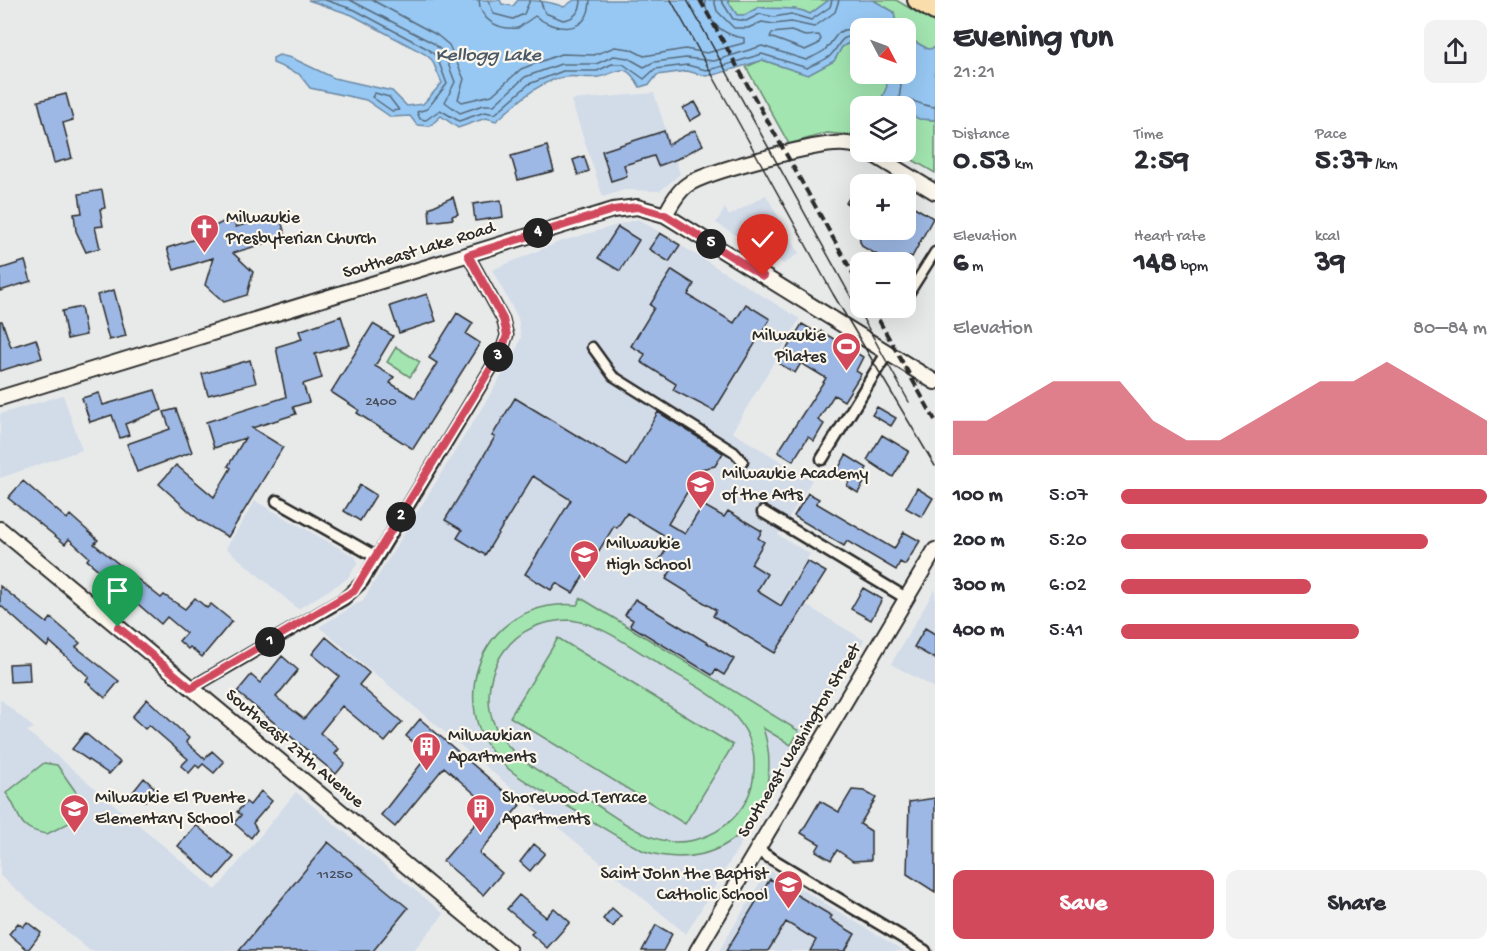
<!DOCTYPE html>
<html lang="en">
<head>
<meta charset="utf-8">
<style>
	:root { --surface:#fff; --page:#f2f2f3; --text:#2b2b33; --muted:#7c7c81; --accent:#d1495b }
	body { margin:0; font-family:"Gochi Hand",sans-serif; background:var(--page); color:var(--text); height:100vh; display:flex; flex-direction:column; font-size:22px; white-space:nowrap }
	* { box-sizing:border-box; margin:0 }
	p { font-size:20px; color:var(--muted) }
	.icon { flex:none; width:33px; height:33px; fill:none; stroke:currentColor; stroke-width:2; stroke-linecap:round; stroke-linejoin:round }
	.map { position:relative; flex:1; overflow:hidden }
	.panel { display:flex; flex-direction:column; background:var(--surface); width:570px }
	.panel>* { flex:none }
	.needle { width:39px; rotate:131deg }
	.tools { position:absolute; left:850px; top:18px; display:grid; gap:12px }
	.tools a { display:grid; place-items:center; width:66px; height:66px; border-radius:12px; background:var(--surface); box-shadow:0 6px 24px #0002; font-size:30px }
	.pin { position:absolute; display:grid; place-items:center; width:51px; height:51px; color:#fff; margin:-62px -26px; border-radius:50% 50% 50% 0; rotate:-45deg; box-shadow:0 0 6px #0007 }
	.pin .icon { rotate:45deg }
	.km { position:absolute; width:30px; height:30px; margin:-15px; border-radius:50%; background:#222; color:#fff; font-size:16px; line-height:30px; text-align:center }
	.round { display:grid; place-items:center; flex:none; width:63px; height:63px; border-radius:12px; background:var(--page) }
	.summary { display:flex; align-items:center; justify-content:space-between; height:102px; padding:0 18px }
	h1 { font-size:33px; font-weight:800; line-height:45px }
	.figures { display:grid; grid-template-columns:repeat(3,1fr); gap:9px; height:102px; padding:6px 18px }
	.figures div { display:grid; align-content:center }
	.figures b { font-size:30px; font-weight:800 }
	.figures small { font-size:16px; font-weight:400 }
	.figures p { font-size:16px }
	.chart { height:168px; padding:12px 18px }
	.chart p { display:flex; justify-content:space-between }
	.chart svg { width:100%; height:108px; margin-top:6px; fill:var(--accent); opacity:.7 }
	.button { display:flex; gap:12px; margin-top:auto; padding:12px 18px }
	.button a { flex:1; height:69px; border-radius:12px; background:var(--accent); color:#fff; font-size:24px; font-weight:800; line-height:69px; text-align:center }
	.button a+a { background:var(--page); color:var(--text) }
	ul { padding:0 18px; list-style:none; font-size:20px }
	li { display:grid; grid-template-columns:96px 72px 1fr; align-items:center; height:45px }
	li i { height:15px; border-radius:8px; background:var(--accent) }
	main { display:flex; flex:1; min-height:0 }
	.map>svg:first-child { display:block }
</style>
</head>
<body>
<main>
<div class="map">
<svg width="935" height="951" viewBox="0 0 935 951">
	<rect width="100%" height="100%" fill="#e8eaea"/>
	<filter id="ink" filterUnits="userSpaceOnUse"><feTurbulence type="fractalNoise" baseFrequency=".0167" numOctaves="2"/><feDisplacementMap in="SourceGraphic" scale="12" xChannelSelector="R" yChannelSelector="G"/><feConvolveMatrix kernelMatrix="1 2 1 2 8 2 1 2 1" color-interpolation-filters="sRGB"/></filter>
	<g filter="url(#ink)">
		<path fill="#d2dbe8" d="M654,93L680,174L660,191L624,190L603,197L571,100Z
			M766,195L799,253L784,264L716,223L725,208L729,216Z
			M638,219L800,319L732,432L812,480L778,535L810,554L786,593L864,640L686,934L319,627L363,600L515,354L521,337L518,318L492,270L559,242Z
			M63,395L82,450L0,478V414Z
			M255,501L356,557L358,563L347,579L298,609L226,548Z
			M935,589V688L891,664Z
			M0,699L34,728L27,731L216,890L296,792L444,914L413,951H90L0,876Z
			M768,869L904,951H719Z"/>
		<path fill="#a2e5b0" stroke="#66886e" stroke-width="1.5" fill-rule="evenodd" d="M727,0H829L810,14C794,5 777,11 759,7L745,15H737Z
			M873,0H896L935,23V48L928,49L906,37V28H896L894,12Z
			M851,42L861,44V74H883L888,86L882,98L886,106H861V136L827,133L789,144L746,67L762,60L808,75L834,61L842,47Z
			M906,112L920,119L935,120V173L899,152H906Z
			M396,347L420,362L410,377L387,362Z
			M581,598L799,731L791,745L763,728C789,808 726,878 644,851C618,838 594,822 569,807C547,793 522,782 504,765C468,732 464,679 492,640C511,614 544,602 577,605ZM571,620C603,625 629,646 656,662C697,688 757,711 754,768C754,785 748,801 737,814C721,833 697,843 672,842C643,839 616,817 592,802C551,777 489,754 489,698C489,681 494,665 504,651C520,629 544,620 571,620Z
			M558,638L733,745L685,824L510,717Z
			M44,763L57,765L85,805L69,823L47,834C14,829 22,813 6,793Z"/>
		<path fill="#97c8f3" stroke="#6c89a3" stroke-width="1.5" d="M308,0H500L502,4L513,6L518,0C532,0 550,1 564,7L574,0H727L737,15H745L759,7C777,11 794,5 810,14L829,0H873L894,12L896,28H861V44L850,42L842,47L834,61L808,75L763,60L717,74L706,76L687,71L657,75L650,84L640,87C623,58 619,74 598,77C587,79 576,75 565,77C537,81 517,104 496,121L486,118L458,128L441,116L430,126L417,125L410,116L391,117L366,100L310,88L299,74L273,63V58L279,55L292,58L334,78L392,91L407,106L423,104L442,83L432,60L425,54L352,15Z
			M906,37L928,49L935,48V120L919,119L906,112V106H886L882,98L887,86L883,74H906Z"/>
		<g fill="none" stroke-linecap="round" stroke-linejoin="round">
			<path stroke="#566a7b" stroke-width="1.5" d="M325,0L355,10L428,49L437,57L447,84L427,109L417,112L420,119L426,120L440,110L459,121L485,112L495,114L529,84L563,71H597L612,64H623L644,79L655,69L687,65L706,70L716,68L762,54L807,68C814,64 824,61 830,56C842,44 838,33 861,38
				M350,0L433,43L444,53L455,82L445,102L460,113L483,105H494L525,77L561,64H596L614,56L628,58L644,67L654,62L686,58L714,61L762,46L806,60C812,57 820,54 825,50C838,37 835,25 861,31
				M372,0L437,35L449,45L464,79L458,99L462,102L492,95L521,69L561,54L594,55L615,47L630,49L644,56L685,49L707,53L744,43V38C724,36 705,21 705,0
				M479,0C480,21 499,30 518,28L535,16C556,32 589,35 590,0
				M488,0L494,14L513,19L524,14L530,0
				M540,0L545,13L563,20C574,19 581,11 581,0
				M714,0L717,11L734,28H748L762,22L774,24L791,22L814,27L835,12L839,0
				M721,0L733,19L746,21L760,14L774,17L791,14L811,20L830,7L832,0
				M791,31L805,36L819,35L821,39L818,44L805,50L770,37L772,33Z
				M898,74L901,85L899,99C913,98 921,106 935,107
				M375,93L389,97L399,110L392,111L372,97Z"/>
		</g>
		<path fill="#9db8e4" stroke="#2b2b2b" stroke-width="1.5" d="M66,94L73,120L63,123L72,158L54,163L38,101Z
			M695,102L702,114L690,121L683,108Z
			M695,130L703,145L677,159L658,166L654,156L624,165L627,176L611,181L602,151L664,131L668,145Z
			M547,146L554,171L518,180L511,156Z
			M584,156L589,171L578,175L573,160Z
			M102,190L105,208L100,209L103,226L95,227L100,248L86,252L76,231L74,214L82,213L79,194Z
			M854,190L861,194V212L846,203Z
			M453,197L458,214L452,216L453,219L430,222L429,208Z
			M501,200L503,217L475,221L473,204Z
			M906,202L933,218L912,257L909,256L905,262H890L863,247L860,242L859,230H906Z
			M279,214L286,237L233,253L253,272L247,295L224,302L205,285L213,258L174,270L167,248L211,234L209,229L225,221L226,224L234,222L236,227Z
			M618,227L639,240L620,271L598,258Z
			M660,233L680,245L669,262L649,249Z
			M25,261L31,281L0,291V269Z
			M672,270L694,284L688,295L734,323L746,304L770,319L714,411L673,390L676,384L641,362L645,354L631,346L654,308L650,305Z
			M114,290L126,336L109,340L97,295Z
			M427,294L436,321L399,333L390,306Z
			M81,307L86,335L67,339L62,311Z
			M457,313L473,323L466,334L480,343L413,449L357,413L359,410L331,392L373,324L393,336L375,366L394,377L390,383L415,398L437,363L429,358Z
			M341,316L350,345L315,354L322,378L303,384L309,402L293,407L296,414L252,428L283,447L228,537L200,521L159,484L176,465L214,497L231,468L228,466L245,438L214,448L206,422L286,397L276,347L302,339L299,331Z
			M0,321H2L11,347L36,339L42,358L0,371Z
			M802,324L819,334L821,331L863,357L856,371L861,374L844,401L834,395L818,420L824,424L814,441L808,437L793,461L778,452L826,378L801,363L795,373L778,363Z
			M250,360L256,383L208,395L202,374Z
			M155,390L162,410L125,424L129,435L120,438L112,415L90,422L82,398L99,393L103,405Z
			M515,398L627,466L658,412L723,453L715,466L701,469L668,524L685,534L703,505L724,517L728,511L762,531L758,538L764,542L751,564L767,574L757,591L781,606L807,561L826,572L775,653L713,616L716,610L666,579L672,569L659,561L672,540L627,513L617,528L614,526L573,593L556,583L551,590L525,574L571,500L533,476L485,555L457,538L462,530L445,520L495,437L492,436Z
			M877,407L896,418L891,426L872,415Z
			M176,409L192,452L137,472L127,444L170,429L164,412Z
			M882,435L909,451L893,477L867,460Z
			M846,455L867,468L860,479L865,481L858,493L847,486L850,479L837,471Z
			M23,481L67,519L70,515L98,540L94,544L161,598L164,595L185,609L195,598L207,608L211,604L232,621L202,657L190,647L188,649L179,641L186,633L167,617L161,624L87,560L89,557L69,539L65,544L8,498Z
			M360,485L376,495L360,521L344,511Z
			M917,488L933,498L922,517L906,508Z
			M808,493L819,499L816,503L894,549L904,532L920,541L905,565L900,562L896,570L847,541L844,546L794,516Z
			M0,586L47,623L51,618L80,643L76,647L119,681L105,698L86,681L89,677L50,642L47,647L0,605Z
			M863,588L882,599L871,620L851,609Z
			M635,599L734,659L724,675L716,670L712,675L630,625L633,620L625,615Z
			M925,628L935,634V659L914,647Z
			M326,637L369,673L359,685L402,722L385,742L342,706L320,733L339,749L335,754L345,763L336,774L237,692L251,675L260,683L282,656L298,670L276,697L304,719L339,676L312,654Z
			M29,663L30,681L10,682L9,664Z
			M147,699L189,738L186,742L205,759L212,751L224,762L214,773L203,764L199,768L196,765L189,773L181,766L188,759L149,725L145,729L132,717Z
			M420,719L520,805L479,853L502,873L483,895L443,861L490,807L444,767L395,827L381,815L428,755L406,736Z
			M85,733L120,762L109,774L72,749Z
			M144,778L156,789L145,802L133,792Z
			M852,790L864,791L876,798L860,824L871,831V860L853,861L837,850L831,860L816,851L820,844L801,833L820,801L839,812Z
			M261,791L272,801L253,823L257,830L251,838L234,823L241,815L237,812L246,802L250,805Z
			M935,798V892L907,874L909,802Z
			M196,825L234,857L215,879L178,846Z
			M328,842L408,908L373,951H239Z
			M534,844L545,853L530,871L520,862Z
			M770,879L832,916L830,919L855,934L845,951H810L816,940L786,922L768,951H726Z
			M519,895L546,917L554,908L570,922L547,948L531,934L534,931L507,909Z
			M612,908L621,916L613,927L603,919Z
			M27,922L41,933L28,950L9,934L18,923L23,927Z
			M656,925L672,934L663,951H642Z"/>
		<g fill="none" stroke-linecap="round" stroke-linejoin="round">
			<defs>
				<path id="pedestrian" d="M906,298L935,252
					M592,347L613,376L734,452L743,462"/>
				<path id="minor" d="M822,459L887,353
					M277,501L376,557
					M763,512L906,598
					M191,688L344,599L362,582L502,350L507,335L503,319L468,255
					M757,850L925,951"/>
				<path id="tertiary" d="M869,152L935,192
					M665,215C671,205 677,192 687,185C707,171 808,146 834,144C843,143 852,144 861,147
					M0,398L613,210L637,207L665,215L935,382
					M0,529L509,951
					M697,951L935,550"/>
				<path id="primary" d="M917,0L935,11"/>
			</defs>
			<use href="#pedestrian" stroke="#2b2b2b" stroke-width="13"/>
			<use href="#minor" stroke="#2b2b2b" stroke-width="15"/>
			<use href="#tertiary" stroke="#2b2b2b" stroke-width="18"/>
			<use href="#primary" stroke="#2b2b2b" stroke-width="22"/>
			<use href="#pedestrian" stroke="#fbf7ec" stroke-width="8"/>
			<use href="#minor" stroke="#fbf7ec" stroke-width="10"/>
			<use href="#tertiary" stroke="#fbf7ec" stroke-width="14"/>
			<use href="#primary" stroke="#f9ddab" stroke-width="18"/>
			<path stroke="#2b2b2b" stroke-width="1.5" d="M671,0L833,294L935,466
				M687,0L909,402"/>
			<path stroke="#2b2b2b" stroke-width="4" stroke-dasharray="9 4.5" stroke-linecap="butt" d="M700,0L861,288
				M872,308L935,420"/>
		</g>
	</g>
	<g fill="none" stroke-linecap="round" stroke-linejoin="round" filter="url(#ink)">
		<defs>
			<path id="route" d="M118,627L191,688L354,591L502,350L507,335L503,319L468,255L613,210L637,207L665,215L763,276"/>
		</defs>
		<use href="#route" stroke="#fff" stroke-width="12"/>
		<use href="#route" stroke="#d1495b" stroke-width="8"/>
	</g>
	<defs>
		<symbol id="church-pin" viewBox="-11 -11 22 30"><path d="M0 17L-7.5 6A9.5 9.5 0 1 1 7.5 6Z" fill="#d1495b" stroke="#fbf7ec"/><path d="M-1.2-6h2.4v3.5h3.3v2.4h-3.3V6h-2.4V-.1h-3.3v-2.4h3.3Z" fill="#fff"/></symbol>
		<symbol id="stadium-pin" viewBox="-11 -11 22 30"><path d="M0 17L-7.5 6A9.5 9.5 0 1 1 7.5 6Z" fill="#d1495b" stroke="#fbf7ec"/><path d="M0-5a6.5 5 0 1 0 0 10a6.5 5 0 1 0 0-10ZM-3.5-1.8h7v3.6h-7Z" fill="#fff"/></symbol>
		<symbol id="school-pin" viewBox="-11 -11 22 30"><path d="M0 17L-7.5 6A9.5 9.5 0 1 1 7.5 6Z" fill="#d1495b" stroke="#fbf7ec"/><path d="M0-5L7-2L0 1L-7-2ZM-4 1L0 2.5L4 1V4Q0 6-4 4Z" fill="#fff"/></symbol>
		<symbol id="building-pin" viewBox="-11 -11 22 30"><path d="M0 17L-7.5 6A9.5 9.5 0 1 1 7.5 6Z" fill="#d1495b" stroke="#fbf7ec"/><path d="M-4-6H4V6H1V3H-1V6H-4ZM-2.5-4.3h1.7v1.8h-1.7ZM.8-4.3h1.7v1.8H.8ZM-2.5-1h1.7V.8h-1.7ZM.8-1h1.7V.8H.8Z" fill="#fff"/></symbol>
	</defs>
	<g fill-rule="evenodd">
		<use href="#church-pin" x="188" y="212" width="33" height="45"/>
		<use href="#stadium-pin" x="830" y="330" width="33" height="45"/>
		<use href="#school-pin" x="684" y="468" width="33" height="45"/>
		<use href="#school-pin" x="568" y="538" width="33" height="45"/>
		<use href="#building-pin" x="410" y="730" width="33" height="45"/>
		<use href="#school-pin" x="58" y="792" width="33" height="45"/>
		<use href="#building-pin" x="464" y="792" width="33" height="45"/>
		<use href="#school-pin" x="772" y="868" width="33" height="45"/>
	</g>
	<g text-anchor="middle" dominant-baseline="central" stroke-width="4.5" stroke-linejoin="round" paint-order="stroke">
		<g font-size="15" fill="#484e59">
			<text x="381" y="402">2400</text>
			<text x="335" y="875">11250</text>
		</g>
		<g font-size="18" fill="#2b2b2b" stroke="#fbf7ec" text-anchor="start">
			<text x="226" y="218">Milwaukie<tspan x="226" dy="21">Presbyterian Church</tspan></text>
			<text x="826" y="336" text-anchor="end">Milwaukie<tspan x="826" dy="21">Pilates</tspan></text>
			<text x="722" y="474">Milwaukie Academy<tspan x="722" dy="21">of the Arts</tspan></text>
			<text x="606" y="544">Milwaukie<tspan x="606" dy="21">High School</tspan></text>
			<text x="448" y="736">Milwaukian<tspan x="448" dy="21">Apartments</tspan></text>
			<text x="95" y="798">Milwaukie El Puente<tspan x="95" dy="21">Elementary School</tspan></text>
			<text x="502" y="798">Shorewood Terrace<tspan x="502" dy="21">Apartments</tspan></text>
			<text x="768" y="874" text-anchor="end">Saint John the Baptist<tspan x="768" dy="21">Catholic School</tspan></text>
		</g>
		<g font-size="18" fill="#2b2b2b" stroke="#fbf7ec">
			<text transform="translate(419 251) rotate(-17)">Southeast Lake Road</text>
			<text transform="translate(800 741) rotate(-59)">Southeast Washington Street</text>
			<text transform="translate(294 749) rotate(40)">Southeast 27th Avenue</text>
		</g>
		<g font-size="20" font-style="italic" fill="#4b5a67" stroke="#fbf7ec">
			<text x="488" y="56">Kellogg Lake</text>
		</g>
	</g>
</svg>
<div class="tools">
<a><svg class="needle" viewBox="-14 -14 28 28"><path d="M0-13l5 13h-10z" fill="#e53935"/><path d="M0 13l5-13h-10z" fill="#7c7c81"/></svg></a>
<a><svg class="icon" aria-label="layers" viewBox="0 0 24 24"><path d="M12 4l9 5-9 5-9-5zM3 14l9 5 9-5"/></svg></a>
<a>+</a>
<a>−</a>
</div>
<div class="pin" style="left:118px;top:627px;background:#1e9e55"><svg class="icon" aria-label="arrive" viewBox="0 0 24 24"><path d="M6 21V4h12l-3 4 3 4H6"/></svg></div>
<div class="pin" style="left:763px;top:276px;background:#d93025"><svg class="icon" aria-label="check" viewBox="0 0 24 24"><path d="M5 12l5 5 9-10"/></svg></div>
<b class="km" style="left:270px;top:642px">1</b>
<b class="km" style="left:401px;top:517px">2</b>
<b class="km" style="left:498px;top:357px">3</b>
<b class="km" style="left:538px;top:233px">4</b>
<b class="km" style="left:711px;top:244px">5</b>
</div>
<section class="panel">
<div class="summary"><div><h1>Evening run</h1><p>21:21</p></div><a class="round"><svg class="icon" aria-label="share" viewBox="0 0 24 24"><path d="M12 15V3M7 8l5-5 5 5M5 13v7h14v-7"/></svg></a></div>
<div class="figures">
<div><p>Distance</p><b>0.53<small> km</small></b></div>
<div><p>Time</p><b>2:59</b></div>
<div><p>Pace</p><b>5:37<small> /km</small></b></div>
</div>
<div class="figures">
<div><p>Elevation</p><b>6<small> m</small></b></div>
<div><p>Heart rate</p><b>148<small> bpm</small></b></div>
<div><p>kcal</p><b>39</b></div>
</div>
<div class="chart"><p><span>Elevation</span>80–84 m</p>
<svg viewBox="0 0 160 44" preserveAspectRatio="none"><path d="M0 44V30L10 30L20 22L30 14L40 14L50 14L60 30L70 38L80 38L90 30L100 22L110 14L120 14L130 6L140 14L150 22L160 30V44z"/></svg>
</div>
<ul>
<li><b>100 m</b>5:07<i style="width:100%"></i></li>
<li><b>200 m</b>5:20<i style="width:84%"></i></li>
<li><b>300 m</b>6:02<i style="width:52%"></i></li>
<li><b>400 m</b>5:41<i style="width:65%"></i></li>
</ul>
<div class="button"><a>Save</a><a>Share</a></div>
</section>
</main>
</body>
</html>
